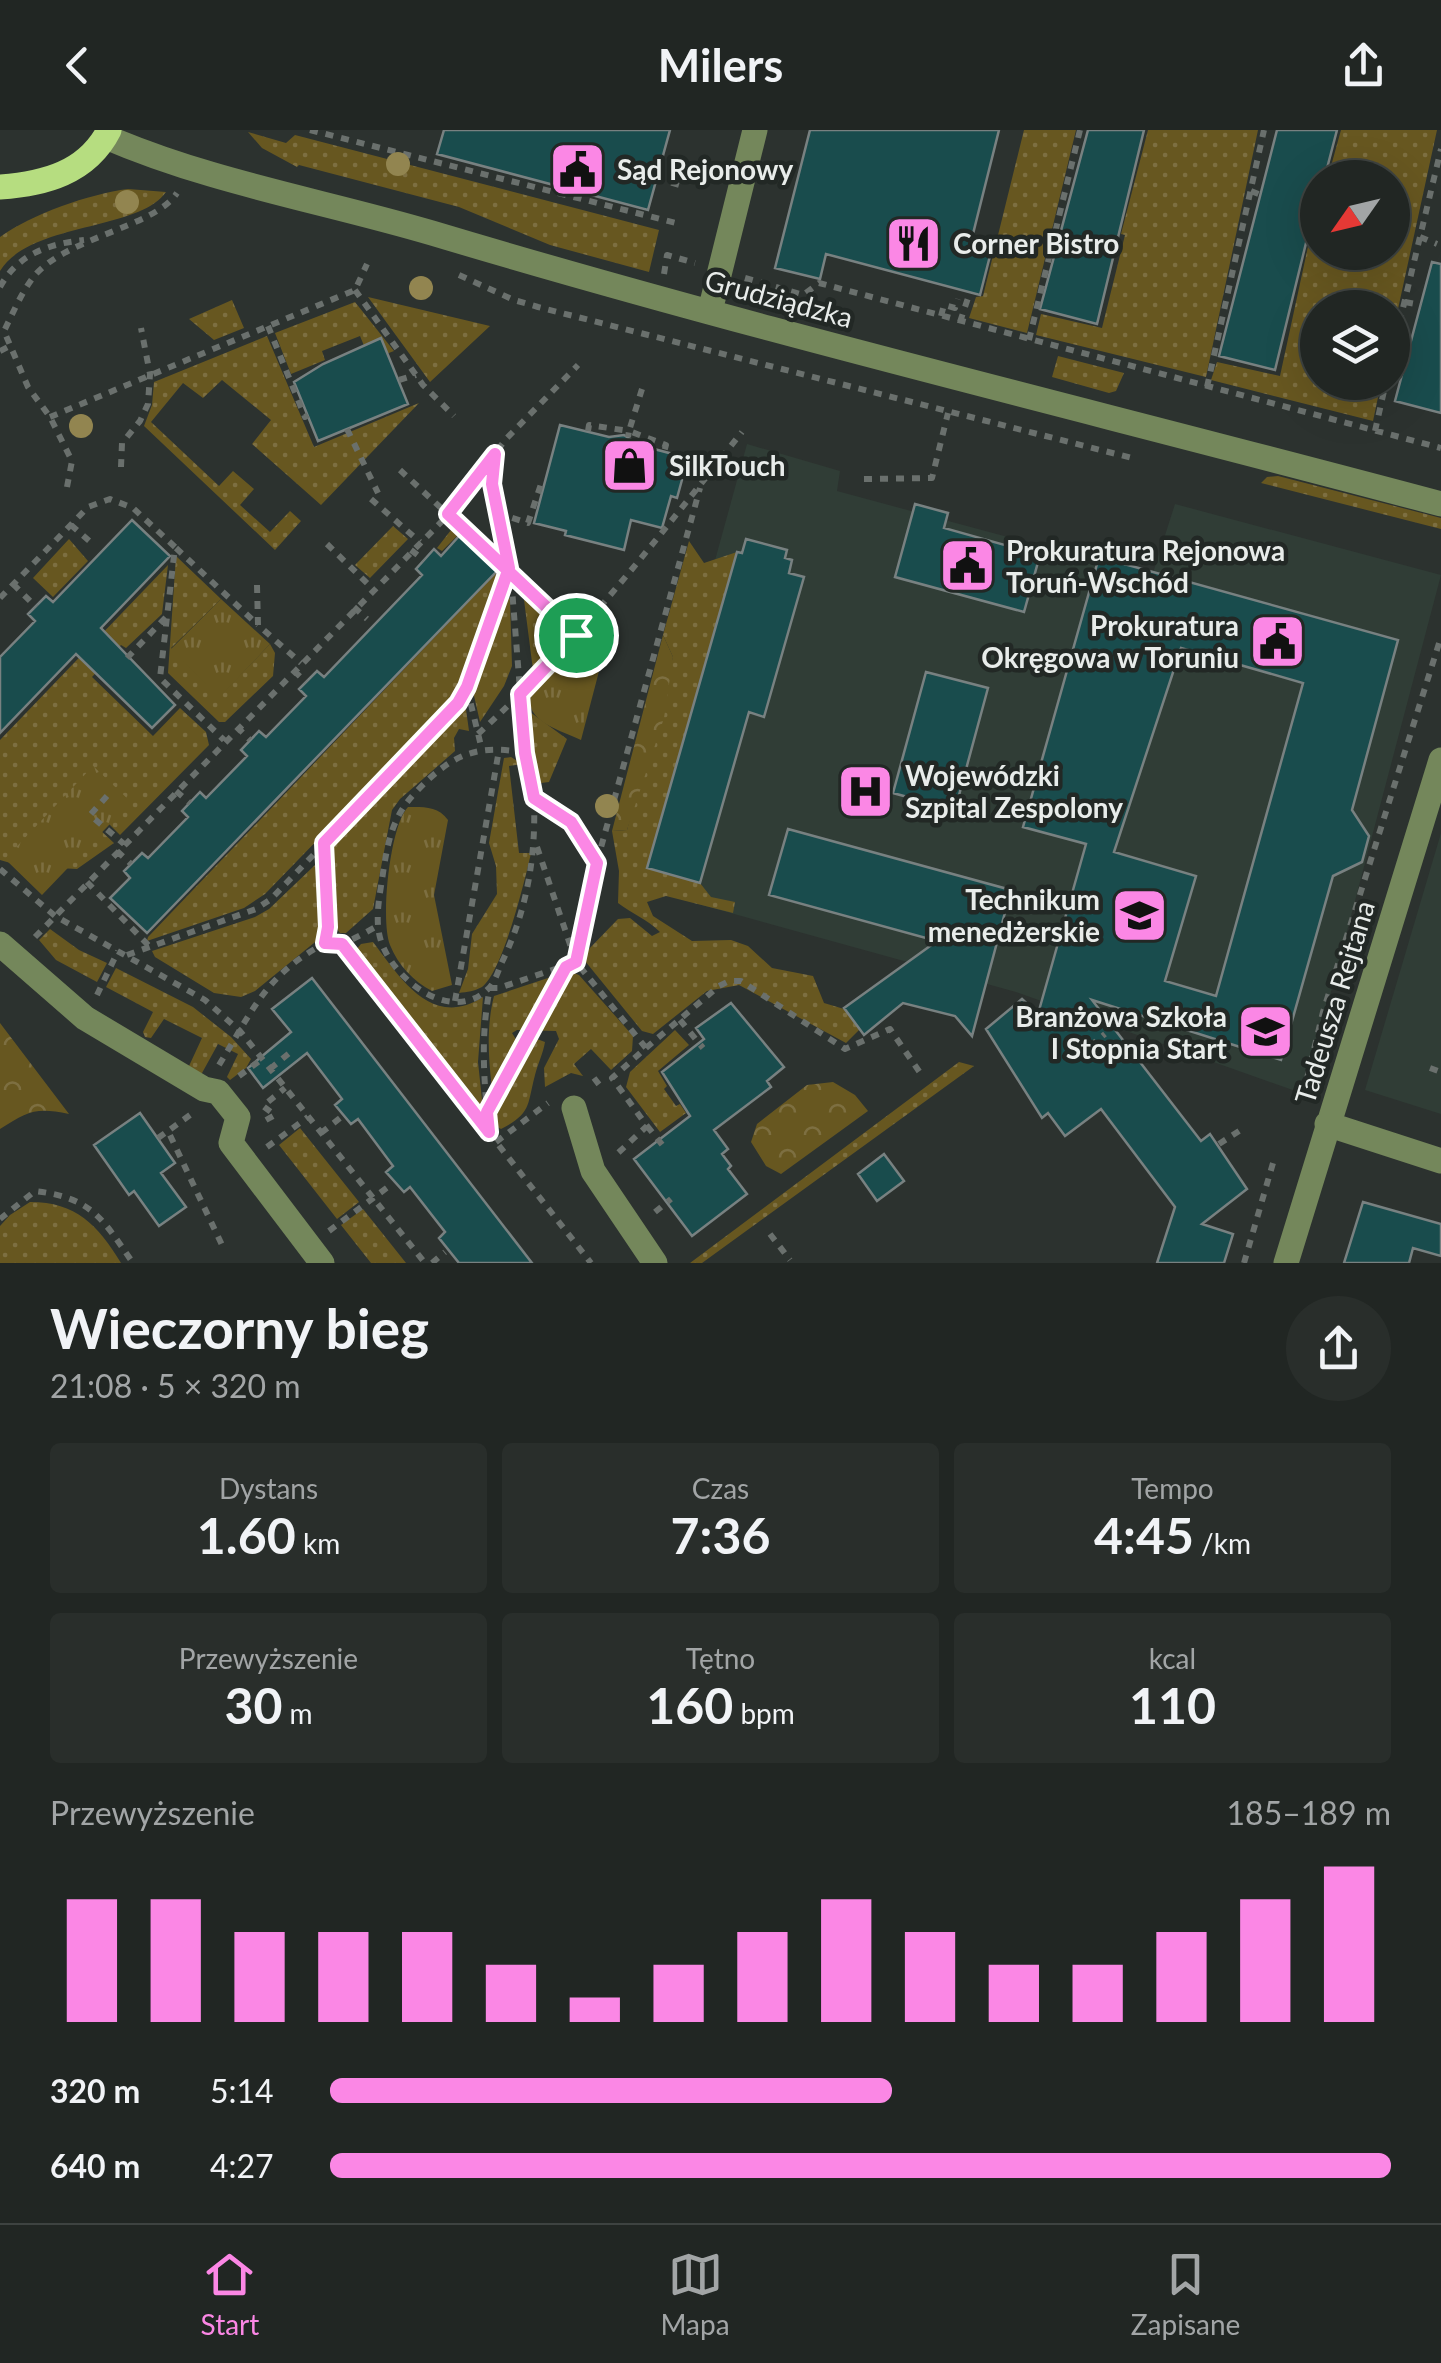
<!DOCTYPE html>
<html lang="pl">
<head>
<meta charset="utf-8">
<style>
	:root { --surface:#212623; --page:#292e2b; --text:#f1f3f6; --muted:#a2a5a6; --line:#3e4341; --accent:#fb87e5 }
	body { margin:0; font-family:Lato,sans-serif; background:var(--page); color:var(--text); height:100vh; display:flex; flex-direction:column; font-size:38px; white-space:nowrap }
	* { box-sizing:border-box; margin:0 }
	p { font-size:32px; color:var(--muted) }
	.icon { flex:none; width:55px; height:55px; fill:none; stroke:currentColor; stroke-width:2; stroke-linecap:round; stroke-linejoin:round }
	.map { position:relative; height:1133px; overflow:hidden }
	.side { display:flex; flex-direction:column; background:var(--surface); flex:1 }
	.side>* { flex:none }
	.needle { width:65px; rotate:236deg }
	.fabs { position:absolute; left:1300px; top:30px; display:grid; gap:20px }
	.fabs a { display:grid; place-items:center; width:110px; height:110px; border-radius:50%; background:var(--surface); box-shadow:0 10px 40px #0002,0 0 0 2px var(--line); font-size:50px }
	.pin { position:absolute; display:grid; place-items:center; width:85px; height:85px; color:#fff; margin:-42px; border:5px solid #fff; border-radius:50%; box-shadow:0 2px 10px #0007 }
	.round { display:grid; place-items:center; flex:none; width:105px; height:105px; border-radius:52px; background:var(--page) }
	.summary { display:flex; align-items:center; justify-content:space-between; height:170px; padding:0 50px }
	h1 { font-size:55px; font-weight:700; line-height:75px }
	.figures { display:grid; grid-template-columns:repeat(3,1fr); gap:15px; height:170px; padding:10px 50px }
	.figures div { display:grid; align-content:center; border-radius:10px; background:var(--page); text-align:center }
	.figures b { font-size:50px; font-weight:700 }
	.figures small { font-size:28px; font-weight:400 }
	.figures p { font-size:28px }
	.chart { height:280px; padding:20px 50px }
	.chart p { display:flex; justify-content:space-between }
	.chart svg { width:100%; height:180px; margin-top:10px; stroke:var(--accent); stroke-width:6 }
	ul { padding:0 50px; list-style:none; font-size:32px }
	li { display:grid; grid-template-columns:160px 120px 1fr; align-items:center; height:75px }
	li i { height:25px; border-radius:12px; background:var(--accent) }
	header { display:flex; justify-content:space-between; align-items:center; height:130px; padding:0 50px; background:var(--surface); font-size:45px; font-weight:700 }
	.tabs { display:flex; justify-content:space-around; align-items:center; height:140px; border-top:2px solid var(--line); background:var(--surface); font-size:28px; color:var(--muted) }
	.tabs a { display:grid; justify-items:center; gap:5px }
	.tabs .on { color:var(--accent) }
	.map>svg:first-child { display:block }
</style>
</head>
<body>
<header><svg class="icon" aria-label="back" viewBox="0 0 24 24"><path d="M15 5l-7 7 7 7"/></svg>Milers<svg class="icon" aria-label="share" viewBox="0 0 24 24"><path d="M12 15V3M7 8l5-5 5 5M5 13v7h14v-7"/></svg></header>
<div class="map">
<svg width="1441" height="1133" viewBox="0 0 1441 1133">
	<defs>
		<pattern id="grass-dots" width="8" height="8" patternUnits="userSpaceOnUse" patternTransform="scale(2.5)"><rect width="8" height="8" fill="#675720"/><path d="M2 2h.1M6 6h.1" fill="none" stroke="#7d6f41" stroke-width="1.8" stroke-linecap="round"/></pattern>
		<pattern id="forest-crowns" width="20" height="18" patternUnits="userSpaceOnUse" patternTransform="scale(2.5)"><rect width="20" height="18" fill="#675720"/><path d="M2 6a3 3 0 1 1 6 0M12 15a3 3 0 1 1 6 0" fill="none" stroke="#7d6f41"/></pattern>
		<pattern id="park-tufts" width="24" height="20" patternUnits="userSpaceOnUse" patternTransform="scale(2.5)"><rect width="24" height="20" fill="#675720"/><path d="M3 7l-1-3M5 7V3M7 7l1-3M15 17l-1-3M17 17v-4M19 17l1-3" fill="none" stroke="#7d6f41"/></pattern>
	</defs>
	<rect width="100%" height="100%" fill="#2c322f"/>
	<path fill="#303d36" d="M747,314L840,341L837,361L1152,446L1175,374L1441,445L1304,964L1016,862L626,754Z
		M1441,703V984L1365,960Z"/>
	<path fill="url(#grass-dots)" d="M1024,0H1076L1027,203L969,188L976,167L983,166Z
		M1148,0H1258L1206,247L1036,205L1041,184L1102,198L1125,105L1121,104Z
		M1341,0H1437L1393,202L1392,178H1318V252L1381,253L1373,291L1211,250L1217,232L1280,246L1317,75L1318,122H1392V48L1328,47Z
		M248,2L286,13L295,5L659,100L649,142L550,115L459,77L299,35L297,37L262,18Z
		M128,59L166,62C139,101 30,92 0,141V107C32,84 89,64 128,59Z
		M368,167L490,196L430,252Z
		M232,170L244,198L214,210L189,189Z
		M355,172L394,221L370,230L360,206L322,221L325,230L291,244L275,203Z
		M267,206L314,317L419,273L321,375L252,314L271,290L222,250L203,268L183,253L151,292L219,356L233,341L254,359L240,375L270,402L290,381L301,391L275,420L144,296L152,275L154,252Z
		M1058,226L1124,243L1116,261L1109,263L1052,247Z
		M1278,346L1441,388V399L1261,353L1267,347Z
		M393,396L408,409L370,448L355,435Z
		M462,399C479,414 498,427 502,450L460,563L265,764L244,778L147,811L148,807L498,441L460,403L442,421L437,418L451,400Z
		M69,409L88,431L53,467L33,448Z
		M689,411L704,433L737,422L727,458L729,460L648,738L700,753L711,767L735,772L733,783L666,766L647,772L653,786L692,811L731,810L748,816L772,838L813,846L824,873L844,879L860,899L846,913L739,855L707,861L653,904L642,901L585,831L586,822L618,789L630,788L652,806L660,802C647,789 632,784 618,773L619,741L612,701L627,700L673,527L663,505Z
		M176,426L221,469L171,518L219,567L270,514L275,523L273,546L225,592H219L168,543Z
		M168,435L162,484L126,518L121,515L92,547L153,606L180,578L206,602L209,615L120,705L99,684H83L114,713L77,739L21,736L0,730V610Z
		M523,462L569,506L533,540Z
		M506,465L510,469L512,536L504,556L480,592L472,557L498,477Z
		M582,514L529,566L530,582L567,609L549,652L541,653L532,625L525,567L568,517Z
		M465,572L469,601L459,599L454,608L455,621L400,669L392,680L373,779L346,803H340L332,792L330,719L461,581Z
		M511,627L522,634L509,636L519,723H531C525,750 503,841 482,857C475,861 467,862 459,863L468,839L472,804L497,764L496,736L489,713L504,628Z
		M315,735L321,737L320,808L255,861L241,867L214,863L155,827L152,821L255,787L269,779Z
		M50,799L79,820L107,833L97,852L56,830L39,810Z
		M373,812C400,847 431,900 483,867L478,932L483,979L480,982L355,821L361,814Z
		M116,838L193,877L231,907L251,929L246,938L230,950L227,947L238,924L218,914L202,943H197L189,936L202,908L164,889L151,908L145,907L143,902L153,882L106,857Z
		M569,841L579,845L633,906L632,921L611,940L591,919L574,934L583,946L571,943L545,957L544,938L559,909L556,901L517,900L512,903L524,922L537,909L545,912C543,924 538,933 535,945C527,975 532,983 501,999L496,996C492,952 483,910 494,866Z
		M675,900L689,915L658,941L667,956L664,959L676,976L680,974L686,983L660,1002L626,957L630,942Z
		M959,932L974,936L702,1133H690Z
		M300,998L359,1072L337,1089L279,1015Z
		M30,1072C76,1072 98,1095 121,1133H0V1096L10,1085Z
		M363,1079L406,1133H371L341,1095Z"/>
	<path fill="url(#forest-crowns)" d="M663,505L673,527L664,588L627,700L612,701Z
		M0,893L69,984C36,977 28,981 0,999Z
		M833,952L855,965L868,981L781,1044L766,1036L751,1012L757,994L807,955Z"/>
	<path fill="url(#park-tufts)" d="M221,469L270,514L219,568L171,519Z
		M614,484L581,610C558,599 519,590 533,559Z
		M93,636L131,672L42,765L5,729Z
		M408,677C424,677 438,676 448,690L434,765L452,855L432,861C413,851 398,835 390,815C380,790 390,695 408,677Z"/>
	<path fill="#194c4d" stroke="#788181" stroke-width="2.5" fill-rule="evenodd" d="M444,0H670L648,80L437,24Z
		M810,0H999L971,112L992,118L980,165L826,124L820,149L775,138Z
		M1088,0H1144L1097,194L1040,179Z
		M1277,0H1337L1325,46L1318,48V64L1275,240L1219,226Z
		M1432,132L1441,134V283L1395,271Z
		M381,208L408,274L318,311L294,252L323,234Z
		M560,295L609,307L624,305L639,315L688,328L677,368L671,366L662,398L631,390L624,420L565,405L566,401L534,393Z
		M915,374L948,383L944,398L1040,425L1024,482L895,447Z
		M132,390L170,426L101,498L175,575L152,598L76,524L0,603V527L35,491L28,484L46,466L53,472Z
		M460,405L497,441L147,803L110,768L130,748L124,741L142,723L148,728L188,687L182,681L200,662L206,668L247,626L241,620L259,601L266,607L306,566L299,559L317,541L324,547L422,445L416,439L434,419L441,426Z
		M746,409L787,420L785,428L792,430L789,443L804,447L764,587L749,582L700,753L647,738L737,422L742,423Z
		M1099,427L1398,510L1352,680L1369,706L1362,732L1333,746L1281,930L1092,870L1201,1011L1210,1004L1247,1059L1202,1094L1233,1104L1224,1133H1157L1175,1077L1101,979L1065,1006L1048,983L1042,988L986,899L1022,869L1038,884L1086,714L1023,697ZM1181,518L1303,553L1216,866L1165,851L1196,746L1114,722Z
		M926,542L988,558L955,680L893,663Z
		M788,699L1011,760L972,906L955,886L903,873L864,905L844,878L937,811L769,765Z
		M312,848L532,1133H459L439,1108L445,1102L410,1057L404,1062L386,1042L393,1036L358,989L351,994L335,975L342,969L307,923L263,958L248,938L291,902L272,879Z
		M731,873L784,937L767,951L771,957L714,1000L728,1019L722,1024L731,1036L728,1039L747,1064L692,1106L634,1029L690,986L662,942L704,909L696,898Z
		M140,983L175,1033L161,1043L186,1077L159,1096L134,1061L129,1065L94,1015Z
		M884,1024L904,1051L877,1071L858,1044Z
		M1363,1072L1441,1094V1126L1413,1118L1409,1133H1344Z"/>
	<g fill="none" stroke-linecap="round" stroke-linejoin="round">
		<path stroke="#6a706d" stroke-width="6" stroke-dasharray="8 8" stroke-linecap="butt" d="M310,0L676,93
			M656,48L686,57
			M1251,61L1261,65
			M1420,107L1437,114
			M664,144L667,125L695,133
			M459,145L514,170L538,177L1136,329
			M745,148L803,165L819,153L1441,318
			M0,157C18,124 48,114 84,110
			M355,160L423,255L454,286
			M1405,172L1421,175
			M941,186L944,175L955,178L958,169
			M960,192L970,162
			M268,196L305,287L308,285
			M1029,210L1080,0
			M0,221L10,216
			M1392,224L1441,19
			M1392,228L1406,230
			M399,250L416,245
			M1207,257L1264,0
			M642,259L629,301L666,315L664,322
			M50,287L355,160L367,134
			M347,299L378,363
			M588,301L589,295L629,301L628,307
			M1375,301L1386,252
			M121,337L122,313L140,291L148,274L150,244L141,198
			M400,340L589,515
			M864,349L932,348L948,283
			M67,357L72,331L50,287L28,257L4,201C13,183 22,161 35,145C68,107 155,97 177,63
			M371,369L420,412
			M497,383L528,393L543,348
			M71,395L95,416
			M327,414L373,459
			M176,418L258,495
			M411,420L424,430
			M13,454L36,477
			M257,455L258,495L301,533
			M0,468L88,377L110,369L133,378L175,417L160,548L224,610
			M354,477L367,489
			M127,528L167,486
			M294,541L306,552
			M467,558L482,620
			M237,597L250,610
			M478,604C577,514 659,406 742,302
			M525,623C476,613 450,626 417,661C393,685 388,710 383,743C380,764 374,790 381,811C393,849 451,895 488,859C495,853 498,841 502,832C527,780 536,727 534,670
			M176,661L190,673
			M107,666L90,685L124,714
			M325,715L328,797L325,813
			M537,717L576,832L646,918L612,948L647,996L618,1023
			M117,721L131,734
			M597,732L700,358
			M0,739L55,786L205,870L240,901L425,1133
			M87,752L150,817
			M35,807L449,384L506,309L578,235
			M341,814L591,1133
			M127,825L256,779L271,769L459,573L508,441
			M97,865L118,821
			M455,871L499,620
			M680,890L703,918
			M1090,916L1105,904
			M646,918L719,856L729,851H741L845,919L890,899L923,947
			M219,935C250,885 265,846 320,816C328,812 335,815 343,813C355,809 368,801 379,795
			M1430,938L1441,942
			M270,939L293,920
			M239,946L262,929
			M594,948L601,957
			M1303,965L1323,882L1441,507
			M488,981L565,838
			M190,985L168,1001L222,1115
			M266,990L275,985L263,976L285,958
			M647,996L664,1017
			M489,1002C484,953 480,906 490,858H499L576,832L597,733L571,692L534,669L525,623L512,459L492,354L495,327
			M321,1003L340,988
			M158,1008L168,1001
			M496,1012L548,973
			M1219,1014L1242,999
			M267,1017L308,987
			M655,1082L671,1069
			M0,1089L35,1061C92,1068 102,1088 133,1133
			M329,1101L392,1054
			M770,1104L790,1130
			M432,1133L445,1122
			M1244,1133L1273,1033"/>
		<path stroke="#74875b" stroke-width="25" d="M106,7C210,52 324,71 432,103C765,203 1105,284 1441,374
			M710,181L755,0
			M0,814L85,888L204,959L218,962L238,987L231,1013L322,1133
			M574,978L593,1041L655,1133
			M1327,994L1441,1031
			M1286,1133L1441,630"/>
		<path stroke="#b6dd80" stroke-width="25" d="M0,57C44,54 87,43 109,0"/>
	</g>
	<g fill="#928550">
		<circle cx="398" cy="34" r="12"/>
		<circle cx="127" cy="72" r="12"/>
		<circle cx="421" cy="158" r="12"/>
		<circle cx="81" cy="296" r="12"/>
		<circle cx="607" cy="676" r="12"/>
	</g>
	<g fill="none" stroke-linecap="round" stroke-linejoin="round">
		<defs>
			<path id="route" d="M576,505L448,384L495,324L492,354L509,438L467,557L458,573L324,713L328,797L325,813L342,814L489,1002L487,982L566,837L576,832L597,733L571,692L534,668L525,623L520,564L576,505"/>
		</defs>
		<use href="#route" stroke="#fff" stroke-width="20"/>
		<use href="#route" stroke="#fb87e5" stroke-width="12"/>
	</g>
	<defs>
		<symbol id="civic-square" viewBox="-11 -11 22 22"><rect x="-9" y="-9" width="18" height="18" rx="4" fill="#fb87e5" stroke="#222825"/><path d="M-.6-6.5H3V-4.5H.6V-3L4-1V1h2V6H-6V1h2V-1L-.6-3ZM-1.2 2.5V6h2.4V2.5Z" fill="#111"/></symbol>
		<symbol id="restaurant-square" viewBox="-11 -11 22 22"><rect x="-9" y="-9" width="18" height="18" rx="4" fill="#fb87e5" stroke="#222825"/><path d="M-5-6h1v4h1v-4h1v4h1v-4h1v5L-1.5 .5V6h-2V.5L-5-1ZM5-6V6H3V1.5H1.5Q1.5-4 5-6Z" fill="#111"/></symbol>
		<symbol id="shop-square" viewBox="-11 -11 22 22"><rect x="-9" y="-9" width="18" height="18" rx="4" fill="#fb87e5" stroke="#222825"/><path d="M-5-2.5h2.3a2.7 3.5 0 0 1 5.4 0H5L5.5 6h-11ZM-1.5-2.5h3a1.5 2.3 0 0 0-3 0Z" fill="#111"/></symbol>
		<symbol id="hospital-square" viewBox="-11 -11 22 22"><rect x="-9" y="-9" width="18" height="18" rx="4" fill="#fb87e5" stroke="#222825"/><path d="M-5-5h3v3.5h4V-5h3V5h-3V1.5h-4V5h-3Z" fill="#111"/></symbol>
		<symbol id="school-square" viewBox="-11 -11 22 22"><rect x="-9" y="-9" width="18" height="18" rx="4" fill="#fb87e5" stroke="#222825"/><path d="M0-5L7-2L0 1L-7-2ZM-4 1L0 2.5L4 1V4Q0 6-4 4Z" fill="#111"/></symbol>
	</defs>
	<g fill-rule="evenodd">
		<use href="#civic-square" x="546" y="8" width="63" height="63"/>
		<use href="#restaurant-square" x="882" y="82" width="63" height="63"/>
		<use href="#shop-square" x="598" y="304" width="63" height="63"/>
		<use href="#civic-square" x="936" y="404" width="63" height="63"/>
		<use href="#civic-square" x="1246" y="480" width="63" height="63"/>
		<use href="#hospital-square" x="834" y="630" width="63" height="63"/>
		<use href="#school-square" x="1108" y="754" width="63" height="63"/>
		<use href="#school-square" x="1234" y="870" width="63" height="63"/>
	</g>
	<g text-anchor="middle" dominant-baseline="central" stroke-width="9" stroke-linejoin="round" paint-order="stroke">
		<g font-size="28" font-weight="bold" fill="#e8ecea" stroke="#222825" text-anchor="start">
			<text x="617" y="39">Sąd Rejonowy</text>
			<text x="953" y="113">Corner Bistro</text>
			<text x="669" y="335">SilkTouch</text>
			<text x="1006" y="420">Prokuratura Rejonowa<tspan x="1006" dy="32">Toruń-Wschód</tspan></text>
			<text x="1239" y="495" text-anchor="end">Prokuratura<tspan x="1239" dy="32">Okręgowa w Toruniu</tspan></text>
			<text x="905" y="645">Wojewódzki<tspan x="905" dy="32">Szpital Zespolony</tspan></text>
			<text x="1100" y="769" text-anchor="end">Technikum<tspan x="1100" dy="32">menedżerskie</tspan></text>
			<text x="1227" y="886" text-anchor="end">Branżowa Szkoła<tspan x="1227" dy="32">I Stopnia Start</tspan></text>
		</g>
		<g font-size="28" fill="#e8ecea" stroke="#222825">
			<text transform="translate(779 168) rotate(15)">Grudziądzka</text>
			<text transform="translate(1334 872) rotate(-73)">Tadeusza Rejtana</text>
		</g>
	</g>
</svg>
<div class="fabs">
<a><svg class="needle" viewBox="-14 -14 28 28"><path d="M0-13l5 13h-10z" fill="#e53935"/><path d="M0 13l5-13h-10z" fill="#a2a5a6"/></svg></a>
<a><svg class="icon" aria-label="layers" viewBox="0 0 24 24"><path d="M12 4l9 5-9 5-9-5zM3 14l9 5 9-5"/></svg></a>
</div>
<div class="pin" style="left:576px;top:505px;background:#1e9e55"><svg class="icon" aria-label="arrive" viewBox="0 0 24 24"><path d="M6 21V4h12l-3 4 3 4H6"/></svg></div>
</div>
<section class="side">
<div class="summary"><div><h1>Wieczorny bieg</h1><p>21:08 · 5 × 320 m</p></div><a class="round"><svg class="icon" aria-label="share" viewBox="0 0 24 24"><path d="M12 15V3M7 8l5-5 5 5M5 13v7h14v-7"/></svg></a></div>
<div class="figures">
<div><p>Dystans</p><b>1.60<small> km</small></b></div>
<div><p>Czas</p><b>7:36</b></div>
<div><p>Tempo</p><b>4:45<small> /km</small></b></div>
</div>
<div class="figures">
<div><p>Przewyższenie</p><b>30<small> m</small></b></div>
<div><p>Tętno</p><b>160<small> bpm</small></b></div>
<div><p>kcal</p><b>110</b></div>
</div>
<div class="chart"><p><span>Przewyższenie</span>185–189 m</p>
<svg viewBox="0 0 160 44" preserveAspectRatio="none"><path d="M5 44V14M15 44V14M25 44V22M35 44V22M45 44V22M55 44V30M65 44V38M75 44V30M85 44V22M95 44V14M105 44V22M115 44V30M125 44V30M135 44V22M145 44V14M155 44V6"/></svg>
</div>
<ul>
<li><b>320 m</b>5:14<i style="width:53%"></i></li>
<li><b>640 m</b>4:27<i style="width:100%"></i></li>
</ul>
</section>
<nav class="tabs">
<a class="on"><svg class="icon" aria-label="home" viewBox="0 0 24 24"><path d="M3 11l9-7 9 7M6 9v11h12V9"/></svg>Start</a>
<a><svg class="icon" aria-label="map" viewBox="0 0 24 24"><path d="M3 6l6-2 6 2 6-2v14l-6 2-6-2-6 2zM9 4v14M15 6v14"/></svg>Mapa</a>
<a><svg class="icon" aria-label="saved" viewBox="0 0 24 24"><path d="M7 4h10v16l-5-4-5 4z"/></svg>Zapisane</a>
</nav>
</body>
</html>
